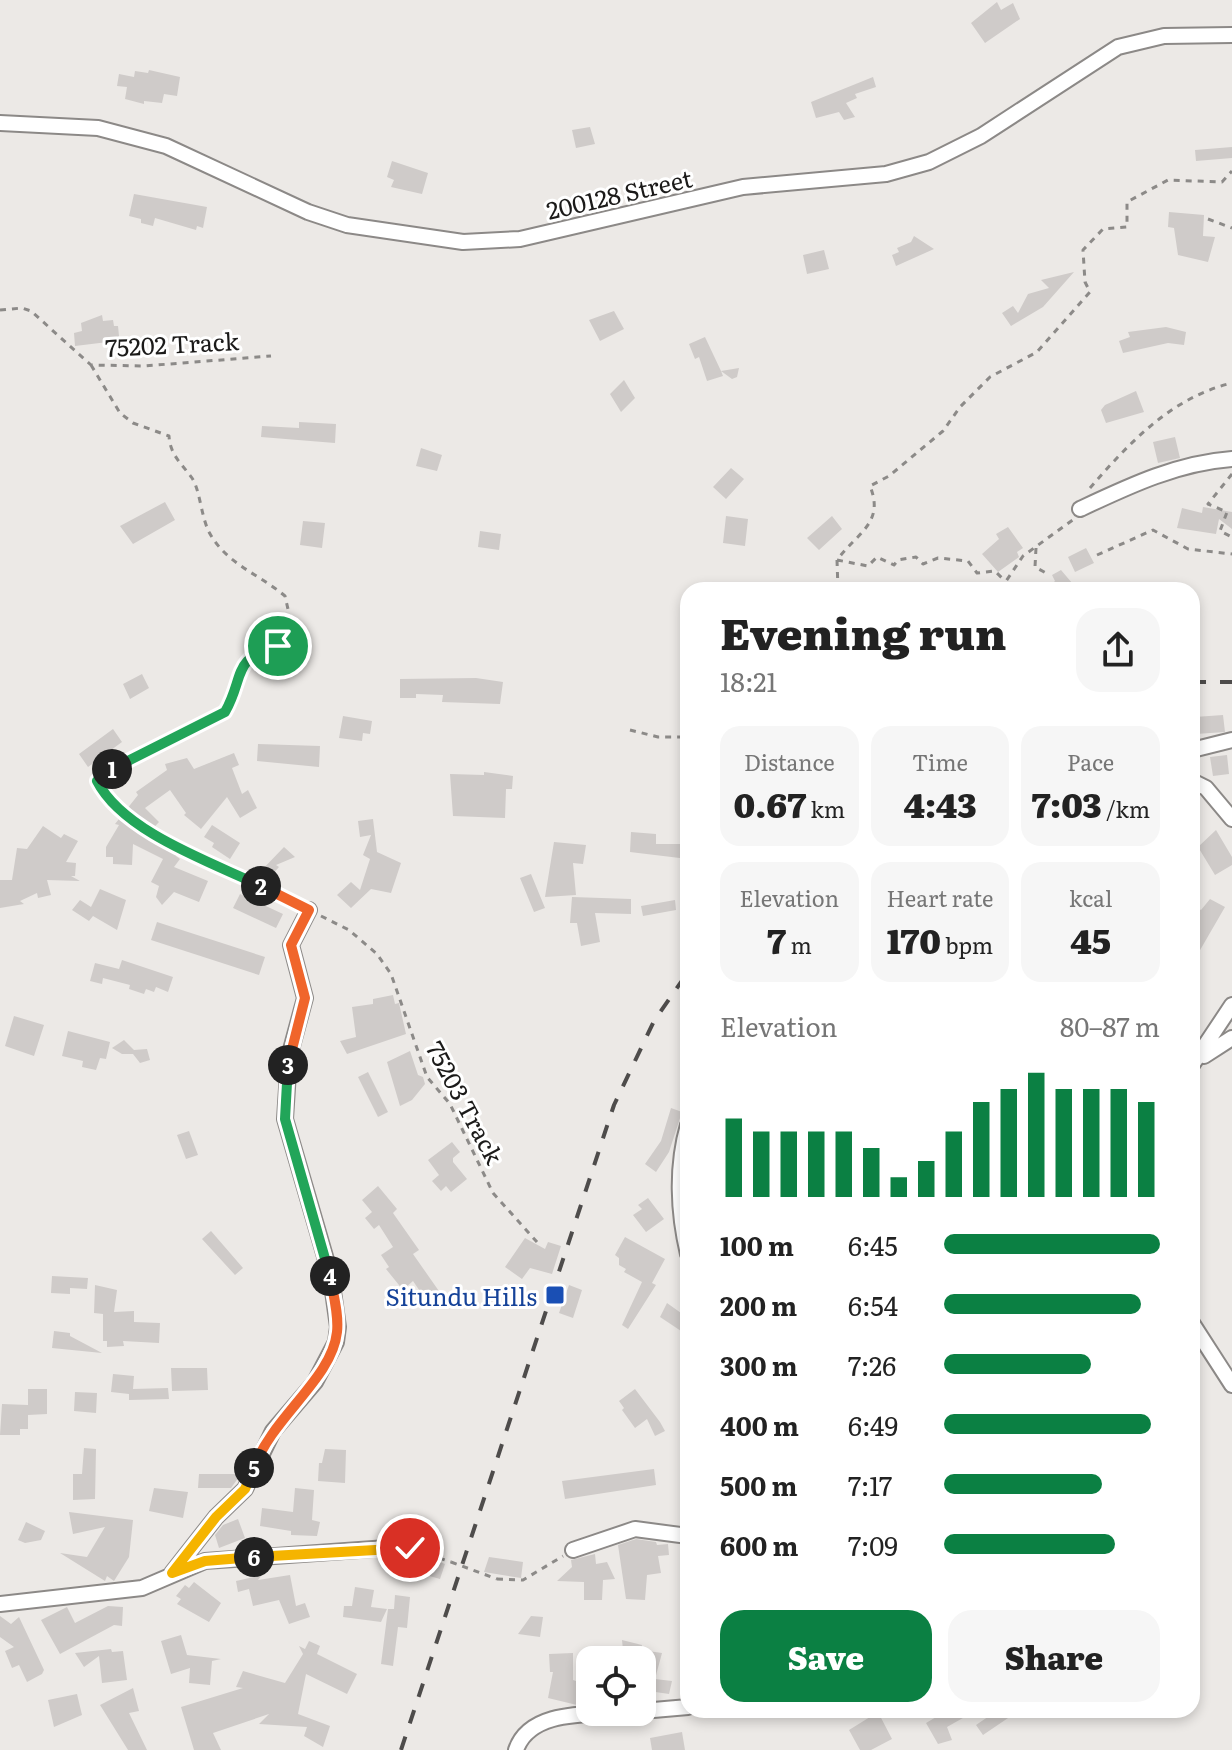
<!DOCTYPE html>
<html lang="en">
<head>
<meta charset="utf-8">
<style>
	:root { --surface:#fff; --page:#f6f6f6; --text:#222; --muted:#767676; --accent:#0b8043 }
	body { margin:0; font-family:Literata,serif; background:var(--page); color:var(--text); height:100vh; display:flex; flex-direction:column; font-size:30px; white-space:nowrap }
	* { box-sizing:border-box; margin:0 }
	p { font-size:26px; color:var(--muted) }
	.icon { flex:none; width:44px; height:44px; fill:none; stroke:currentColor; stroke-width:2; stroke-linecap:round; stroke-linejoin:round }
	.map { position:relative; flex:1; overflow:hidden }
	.panel { position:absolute; left:680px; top:582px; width:520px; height:1136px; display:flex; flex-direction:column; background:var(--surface); border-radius:24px; box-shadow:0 4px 12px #0003 }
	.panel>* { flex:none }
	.tools { position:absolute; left:576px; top:1646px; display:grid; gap:16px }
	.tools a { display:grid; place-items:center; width:80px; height:80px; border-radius:16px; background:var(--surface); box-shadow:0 4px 12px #0003; font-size:40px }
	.pin { position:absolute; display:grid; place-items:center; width:68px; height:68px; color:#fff; margin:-34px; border:4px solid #fff; border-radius:50%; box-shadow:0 2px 8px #0007 }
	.km { position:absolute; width:40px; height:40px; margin:-20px; border-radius:50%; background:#222; color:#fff; font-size:22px; line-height:40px; text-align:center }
	.round { display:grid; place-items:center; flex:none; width:84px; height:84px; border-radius:24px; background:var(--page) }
	.headline { display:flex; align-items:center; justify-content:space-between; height:136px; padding:0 40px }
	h1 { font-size:44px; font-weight:800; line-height:60px }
	.stats { display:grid; grid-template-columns:repeat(3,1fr); gap:12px; height:136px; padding:8px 40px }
	.stats div { display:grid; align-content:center; border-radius:20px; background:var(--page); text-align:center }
	.stats b { font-size:34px; font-weight:800 }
	.stats small { font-size:22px; font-weight:400 }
	.stats p { font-size:22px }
	.chart { height:224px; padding:16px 40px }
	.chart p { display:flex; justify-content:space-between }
	.chart svg { width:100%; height:144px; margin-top:8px; stroke:var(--accent); stroke-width:6 }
	.button { display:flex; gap:16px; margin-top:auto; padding:16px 40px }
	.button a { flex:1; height:92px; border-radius:24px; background:var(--accent); color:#fff; font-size:32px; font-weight:800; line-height:92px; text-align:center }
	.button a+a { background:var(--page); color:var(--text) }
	ul { padding:0 40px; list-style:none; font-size:26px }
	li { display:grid; grid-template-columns:128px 96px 1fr; align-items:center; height:60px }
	li i { height:20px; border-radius:10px; background:var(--accent) }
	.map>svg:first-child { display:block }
</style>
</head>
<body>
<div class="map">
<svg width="1232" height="1750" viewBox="0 0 1232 1750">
	<rect width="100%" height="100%" fill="#ece9e6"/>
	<path fill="#cfcbc9" d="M997,2L1001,10L1013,3L1020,19L985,43L971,23Z
		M149,70L180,77L177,96L164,94L162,103L144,101V104L125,99L127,87L117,86L119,74L134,77L135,71L148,73Z
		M873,77L876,87L855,94L857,98L846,103L855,117L844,120L839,112L816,118L811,102Z
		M590,127L595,144L576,148L572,130Z
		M1232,147V158L1196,161L1195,150Z
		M392,161L428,173L422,194L391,187L394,180L387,177Z
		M134,194L207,207L203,228L197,226L196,230L155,218L153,226L141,223V219L129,216Z
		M1169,212L1204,215L1203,236L1215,237L1208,262L1178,255L1174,228L1168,227Z
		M914,236L934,249L896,266L892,255L899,252L897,248L911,242Z
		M824,250L829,269L807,274L803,255Z
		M1074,272L1043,307L1011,326L1002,313L1013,306L1018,313L1028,294L1049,288L1041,280Z
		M614,311L624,329L600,341L589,320Z
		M102,315L103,321L113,320L114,326H118L119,336L116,341L75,346L74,333L82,331L81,323Z
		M1166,327L1186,332L1184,345L1168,343L1123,353L1119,341L1130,337L1128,332Z
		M705,337L721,371L739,368L737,377L732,379L721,371L723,376L707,381L699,357L695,359L689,344Z
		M624,380L635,398L621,412L610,394Z
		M1136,391L1144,412L1106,423L1101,410L1105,405Z
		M299,422L336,424L335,443L261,437L262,426L299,428Z
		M1175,437L1180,458L1158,463L1153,442Z
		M421,448L442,455L437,471L416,466Z
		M731,468L744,479L726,499L713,487Z
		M165,502L175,520L133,544L120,526Z
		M1203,507L1232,512V529L1219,519L1216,534L1177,528L1182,508L1202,513Z
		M726,516L748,519L745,546L723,543Z
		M832,516L842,529L819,550L807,538Z
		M303,521L325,523L322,548L300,545Z
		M1008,527L1023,548L1017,552L1019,557L998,572L982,554L999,539L996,534Z
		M480,531L501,534L499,550L478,547Z
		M1086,548L1094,563L1075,572L1068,557Z
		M1061,570L1078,590H1046L1055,581L1052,575Z
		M142,674L149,688L130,699L123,684Z
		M476,678L503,682L500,704L442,702L443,695L416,694V698H400V679Z
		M1223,715L1225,732L1196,734L1195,717Z
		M343,716L372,721L370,734L363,733L362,741L339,738Z
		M113,729L122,742L88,767L79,754Z
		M258,744L320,746L319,767L257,761Z
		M234,753L239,765L232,768L242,794L248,790L257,808L240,818L227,797L201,829L184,815L186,813L170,790L145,808L159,822L146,836L178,853L176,856L180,859L174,867L208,881L199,902L174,892L162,905L156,897L159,886L151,882L163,859L133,844L132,865L113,864V857H106V847L119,825L115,824L138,795L136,792L167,770L165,764L187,758L194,769Z
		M1227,755L1229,774L1213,776L1210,757Z
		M484,772L513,776L512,789H506L505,818L453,816L450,774L484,775Z
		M373,819L377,852L401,863L391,893L371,889L351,908L337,895L351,882L360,890L370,859L363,855L371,835L360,837L358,821Z
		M212,825L240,843L230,859L212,847L214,843L204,837Z
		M43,826L61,838L64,834L78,841L66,862L76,863L75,876H71L80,881L47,880L51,895L38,898L37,893L20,901L24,904L0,908V880H12L17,848L27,849Z
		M1216,830L1232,857V865L1215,875L1198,847Z
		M631,832L656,834V844H688V859L630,852Z
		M554,842L586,845L583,864L573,863L576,895L545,897Z
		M284,847L295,857L276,865L279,867L268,879L259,873Z
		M531,874L545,908L534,912L520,878Z
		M100,889L126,900L117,930L93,916L89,921L72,910L80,900L91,907Z
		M240,894L283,914L276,928L233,908Z
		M572,897L631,899V914L595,913L600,942L581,946L577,923H570Z
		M1210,899L1225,907L1192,964V916L1197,908L1201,910Z
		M675,900L676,910L643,916L641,906Z
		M157,922L265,957L259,975L151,940Z
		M122,960L173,977L168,992L156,987L154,992L146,989L144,994L129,989L130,985L103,978L102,984L90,981L95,963L119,969Z
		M393,995L395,1004L399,1003L406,1034L347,1054L340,1041L356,1037L352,1007L373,1004V999Z
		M14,1016L44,1025L34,1056L5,1046Z
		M68,1031L110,1042L106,1059L100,1058L96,1070L82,1067L83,1061L62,1056Z
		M124,1040L134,1050L147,1049L150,1060L140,1063L133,1054H122L112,1048Z
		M410,1051L418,1075L423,1077L425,1084L412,1100L400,1106L387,1062Z
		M368,1072L388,1112L378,1117L358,1077Z
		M671,1108L682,1112L669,1152L656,1172L645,1164L661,1141Z
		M189,1131L198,1155L186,1159L177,1135Z
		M452,1142L460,1152L453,1158V1162L467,1179L451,1192L446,1186L441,1191L432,1181L439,1175L428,1160Z
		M378,1186L397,1209L393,1213L419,1250L413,1254L441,1294L428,1303L413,1281L403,1290L386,1269L389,1267L381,1255L393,1247L379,1225L374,1229L365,1218L372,1212L362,1200Z
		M648,1198L664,1219L646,1232L633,1215L642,1209L638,1205Z
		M211,1231L243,1268L235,1275L202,1239Z
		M625,1237L665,1259L652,1283L656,1285L628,1329L622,1325L642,1282L624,1272L626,1269L619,1265V1258L615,1255Z
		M525,1238L545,1249L548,1242L561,1246L552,1274L530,1268L522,1279L505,1267Z
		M52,1276L88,1278L87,1289L70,1288V1294L51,1293Z
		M95,1285L117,1290L114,1312L134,1311V1322L160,1323L159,1343L123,1341L124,1346L107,1347V1341H103V1314L94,1313Z
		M569,1285L582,1290L573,1318L559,1313Z
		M667,1303L688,1318L684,1333L660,1317Z
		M54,1331L70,1333V1336L102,1353L52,1348Z
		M171,1368H207L208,1390L172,1391Z
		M113,1374L134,1376L133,1389L168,1388L169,1399L129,1400V1394L111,1392Z
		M28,1389H47V1414L28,1415V1429H20V1435H0L2,1404L28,1405Z
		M635,1389L660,1422L665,1431L655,1436L647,1419L635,1428L622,1410L624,1408L619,1401Z
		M75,1392L97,1393L96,1413L74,1411Z
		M84,1448L96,1449L95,1499L73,1500V1474H82Z
		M325,1449L346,1450L345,1483L318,1481L319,1463H322Z
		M654,1469L656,1485L565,1499L562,1481Z
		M199,1474H241L231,1488H198Z
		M154,1488L188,1492L183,1518L149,1511Z
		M295,1488L314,1490L312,1520L320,1522L317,1536L291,1535V1531L260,1526L262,1508L293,1512Z
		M69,1512L133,1520L129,1557L114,1581L107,1576L105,1581L60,1553L87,1557L105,1527L73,1534Z
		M238,1519L245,1538L219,1548L215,1535L223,1525Z
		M26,1522L45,1531L41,1540L25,1543L18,1540Z
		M636,1539L656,1542L657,1545L668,1544L669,1555L658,1556L661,1573L647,1575L645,1600L626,1599L618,1545Z
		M595,1554L596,1564L607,1562L615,1579L603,1580L602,1600H584V1582L557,1581L572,1567L571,1560Z
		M400,1557L424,1564L435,1560L445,1564L440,1579L398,1567Z
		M489,1557L523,1562L521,1578L484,1572Z
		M262,1575L258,1580L290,1575L296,1606L305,1603L310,1617L289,1624L279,1600L253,1606L249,1589L238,1592L236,1581Z
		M194,1582L221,1603L209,1622L177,1604L181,1599L176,1596L185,1585L189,1588Z
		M355,1587L374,1590L371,1607L387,1609L381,1622L343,1617L344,1606H352Z
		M395,1595L410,1597L407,1628L398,1627L393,1666L381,1664L388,1609H394Z
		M108,1606L123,1607L122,1626L114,1625L60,1654L41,1620L67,1607L75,1623Z
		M0,1616L11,1624L19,1617L44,1670L42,1674L27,1682L19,1665L12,1668L5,1651L14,1647L0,1637Z
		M531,1616L543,1617L540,1637L518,1634Z
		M181,1635L187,1655L221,1659L212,1661L210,1685L189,1683L190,1668L171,1674L161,1641Z
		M622,1640L642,1645L641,1650L662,1653L655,1679L672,1681L669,1694L642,1690V1660H624Z
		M309,1641L320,1646L317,1654L357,1674L347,1694L306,1674L298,1714L330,1726L323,1747L304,1736L307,1727L259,1724L269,1714L213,1733L221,1750H194L181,1707L243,1688L236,1687L243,1671L285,1683L303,1654L299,1646L305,1649Z
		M111,1649L112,1652L123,1651L127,1680L102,1683L99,1656L84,1667L75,1653Z
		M573,1653V1680L582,1683L577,1705L548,1698L553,1672H550L549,1654Z
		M133,1688L139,1711L129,1713L147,1750H128L100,1705Z
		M77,1694L82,1715L54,1727L48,1700Z
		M948,1710H977L947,1727L952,1740L938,1744L926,1723Z
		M998,1710H1020L983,1735L976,1725Z
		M878,1712L892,1739L871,1750H860L849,1730Z
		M682,1732L685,1750H652L650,1738Z"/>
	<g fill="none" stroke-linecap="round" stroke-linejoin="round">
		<defs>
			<path id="street" d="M0,123L98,128L166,146L308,212L347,225L463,242L520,239L743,187L886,174L929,162L981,136L1118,47L1164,36L1232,35
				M1080,509C1129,486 1177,463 1232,459
				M1192,750L1232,740
				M1192,781L1206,788L1232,819
				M1204,1056L1232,1038
				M1192,1065L1232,1005
				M688,1125C676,1166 678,1213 688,1254
				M1192,1323L1232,1385
				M573,1550L635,1529L688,1536
				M172,1573L216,1517L245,1489L273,1431L315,1382L336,1342L338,1327L331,1277L285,1119L289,1057L305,998L291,945L309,910
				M0,1604L142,1588L205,1561L401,1547L427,1554
				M642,1711L688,1707
				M516,1750C530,1709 590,1715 626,1712"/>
		</defs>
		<use href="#street" stroke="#8c8987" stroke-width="18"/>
		<path stroke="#8c8a88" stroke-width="3" stroke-dasharray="6 6" stroke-linecap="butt" d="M1208,219L1232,228
			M0,310L22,308L31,311L91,365L144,366L271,356
			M91,365L120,413L133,423L169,436C170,455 182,464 192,478C200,490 201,516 209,532C226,564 259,574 285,596L290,618L278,646C231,658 245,676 225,712L102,774L97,781C123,832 243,878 296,904
			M1232,474L1208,504L1227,512L1220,531L1232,537
			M1090,488C1129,443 1172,397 1232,383
			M1036,548L1035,567L1046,573
			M1097,555L1153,530L1188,549L1232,554
			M837,560L868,566L877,557L894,565L898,560L916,557L923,564L938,558L968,561L977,573L995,571L1005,581
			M741,590L742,583
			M838,590L837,560C857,533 885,523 870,486L889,476L943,431L960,407L990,377L1037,352L1090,292L1085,282L1083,250L1103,229L1127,227V202L1168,180L1222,182L1232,171
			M1000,590L1023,556L1074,519
			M630,730L658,737H688
			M321,916L349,930L377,954L391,974L427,1077L450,1104L493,1193L537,1242
			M439,1558L451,1562
			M497,1579L523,1580L563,1556"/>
		<use href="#street" stroke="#fff" stroke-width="14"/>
		<path stroke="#4e4c4b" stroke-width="4" stroke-dasharray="14 14" stroke-linecap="butt" d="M1192,682H1232
			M401,1750L614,1105L654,1021L688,972"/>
		<path stroke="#8c8a88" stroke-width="3" stroke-dasharray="6 6" stroke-linecap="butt" d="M451,1562L497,1579"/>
	</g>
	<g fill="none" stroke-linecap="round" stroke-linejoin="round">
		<defs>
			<path id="split-1" d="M112,769L225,712C245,677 231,658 278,646"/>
			<path id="split-2" d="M112,769L97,781C123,832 211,862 261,886"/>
			<path id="split-3" d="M261,886L309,910L291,945L305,998L288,1065"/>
			<path id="split-4" d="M288,1065L285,1119L330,1276"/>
			<path id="split-5" d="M254,1468C272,1417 332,1379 337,1332C339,1314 333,1294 330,1276"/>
			<path id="split-6" d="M254,1468L245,1489L216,1517L172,1573L205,1561L254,1557"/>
			<path id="split-7" d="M254,1557L410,1548"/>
		</defs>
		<use href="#split-1" stroke="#fff" stroke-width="16"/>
		<use href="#split-2" stroke="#fff" stroke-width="16"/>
		<use href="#split-3" stroke="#fff" stroke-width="16"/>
		<use href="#split-4" stroke="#fff" stroke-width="16"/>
		<use href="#split-5" stroke="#fff" stroke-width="16"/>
		<use href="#split-6" stroke="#fff" stroke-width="16"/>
		<use href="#split-7" stroke="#fff" stroke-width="16"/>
		<use href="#split-1" stroke="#22a559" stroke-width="10"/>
		<use href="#split-2" stroke="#22a559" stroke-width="10"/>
		<use href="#split-3" stroke="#f0652b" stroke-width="10"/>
		<use href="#split-4" stroke="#22a559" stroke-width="10"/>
		<use href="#split-5" stroke="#f0652b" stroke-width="10"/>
		<use href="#split-6" stroke="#f5b400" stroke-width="10"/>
		<use href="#split-7" stroke="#f5b400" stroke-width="10"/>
	</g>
	<rect fill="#1a4fb4" stroke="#fff" stroke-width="3" x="545" y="1285" width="20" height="20" rx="4"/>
	<g text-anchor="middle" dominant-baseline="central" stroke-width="6" stroke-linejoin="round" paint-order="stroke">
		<g font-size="24" fill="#1b1a19" stroke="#fff">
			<text transform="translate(619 193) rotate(-13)">200128 Street</text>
			<text transform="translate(172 343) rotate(-3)">75202 Track</text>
			<text transform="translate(466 1102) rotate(62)">75203 Track</text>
		</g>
		<g font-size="24" fill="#164399" stroke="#fff" text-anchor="end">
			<text x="537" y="1295">Situndu Hills</text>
		</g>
	</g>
</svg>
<div class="tools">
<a><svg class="icon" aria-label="locate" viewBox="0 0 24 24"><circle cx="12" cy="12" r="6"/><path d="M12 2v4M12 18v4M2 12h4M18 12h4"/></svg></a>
</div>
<div class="pin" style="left:278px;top:646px;background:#1e9e55"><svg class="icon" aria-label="arrive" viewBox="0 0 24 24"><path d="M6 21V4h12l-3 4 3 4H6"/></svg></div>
<div class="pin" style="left:410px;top:1548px;background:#d93025"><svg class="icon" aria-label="check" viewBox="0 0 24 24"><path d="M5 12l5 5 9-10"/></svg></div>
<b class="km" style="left:112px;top:769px">1</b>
<b class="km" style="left:261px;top:886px">2</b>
<b class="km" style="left:288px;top:1065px">3</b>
<b class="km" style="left:330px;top:1276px">4</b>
<b class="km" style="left:254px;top:1468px">5</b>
<b class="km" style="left:254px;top:1557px">6</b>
<section class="panel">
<div class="headline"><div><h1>Evening run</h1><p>18:21</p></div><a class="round"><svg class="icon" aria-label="share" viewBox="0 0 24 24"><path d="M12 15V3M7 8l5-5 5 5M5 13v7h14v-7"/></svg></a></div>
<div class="stats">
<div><p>Distance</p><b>0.67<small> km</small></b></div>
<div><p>Time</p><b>4:43</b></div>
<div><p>Pace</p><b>7:03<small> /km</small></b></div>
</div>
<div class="stats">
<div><p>Elevation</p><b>7<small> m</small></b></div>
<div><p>Heart rate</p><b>170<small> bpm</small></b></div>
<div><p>kcal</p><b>45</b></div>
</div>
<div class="chart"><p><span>Elevation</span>80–87 m</p>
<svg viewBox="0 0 160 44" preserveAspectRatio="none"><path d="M5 44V20M15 44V24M25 44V24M35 44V24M45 44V24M55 44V29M65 44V38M75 44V33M85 44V24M95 44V15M105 44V11M115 44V6M125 44V11M135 44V11M145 44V11M155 44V15"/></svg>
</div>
<ul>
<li><b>100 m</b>6:45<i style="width:100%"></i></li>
<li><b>200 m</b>6:54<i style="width:91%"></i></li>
<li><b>300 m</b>7:26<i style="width:68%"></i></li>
<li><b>400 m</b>6:49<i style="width:96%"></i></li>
<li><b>500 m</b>7:17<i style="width:73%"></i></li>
<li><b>600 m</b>7:09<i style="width:79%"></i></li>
</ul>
<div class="button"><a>Save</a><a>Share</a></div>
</section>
</div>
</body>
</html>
